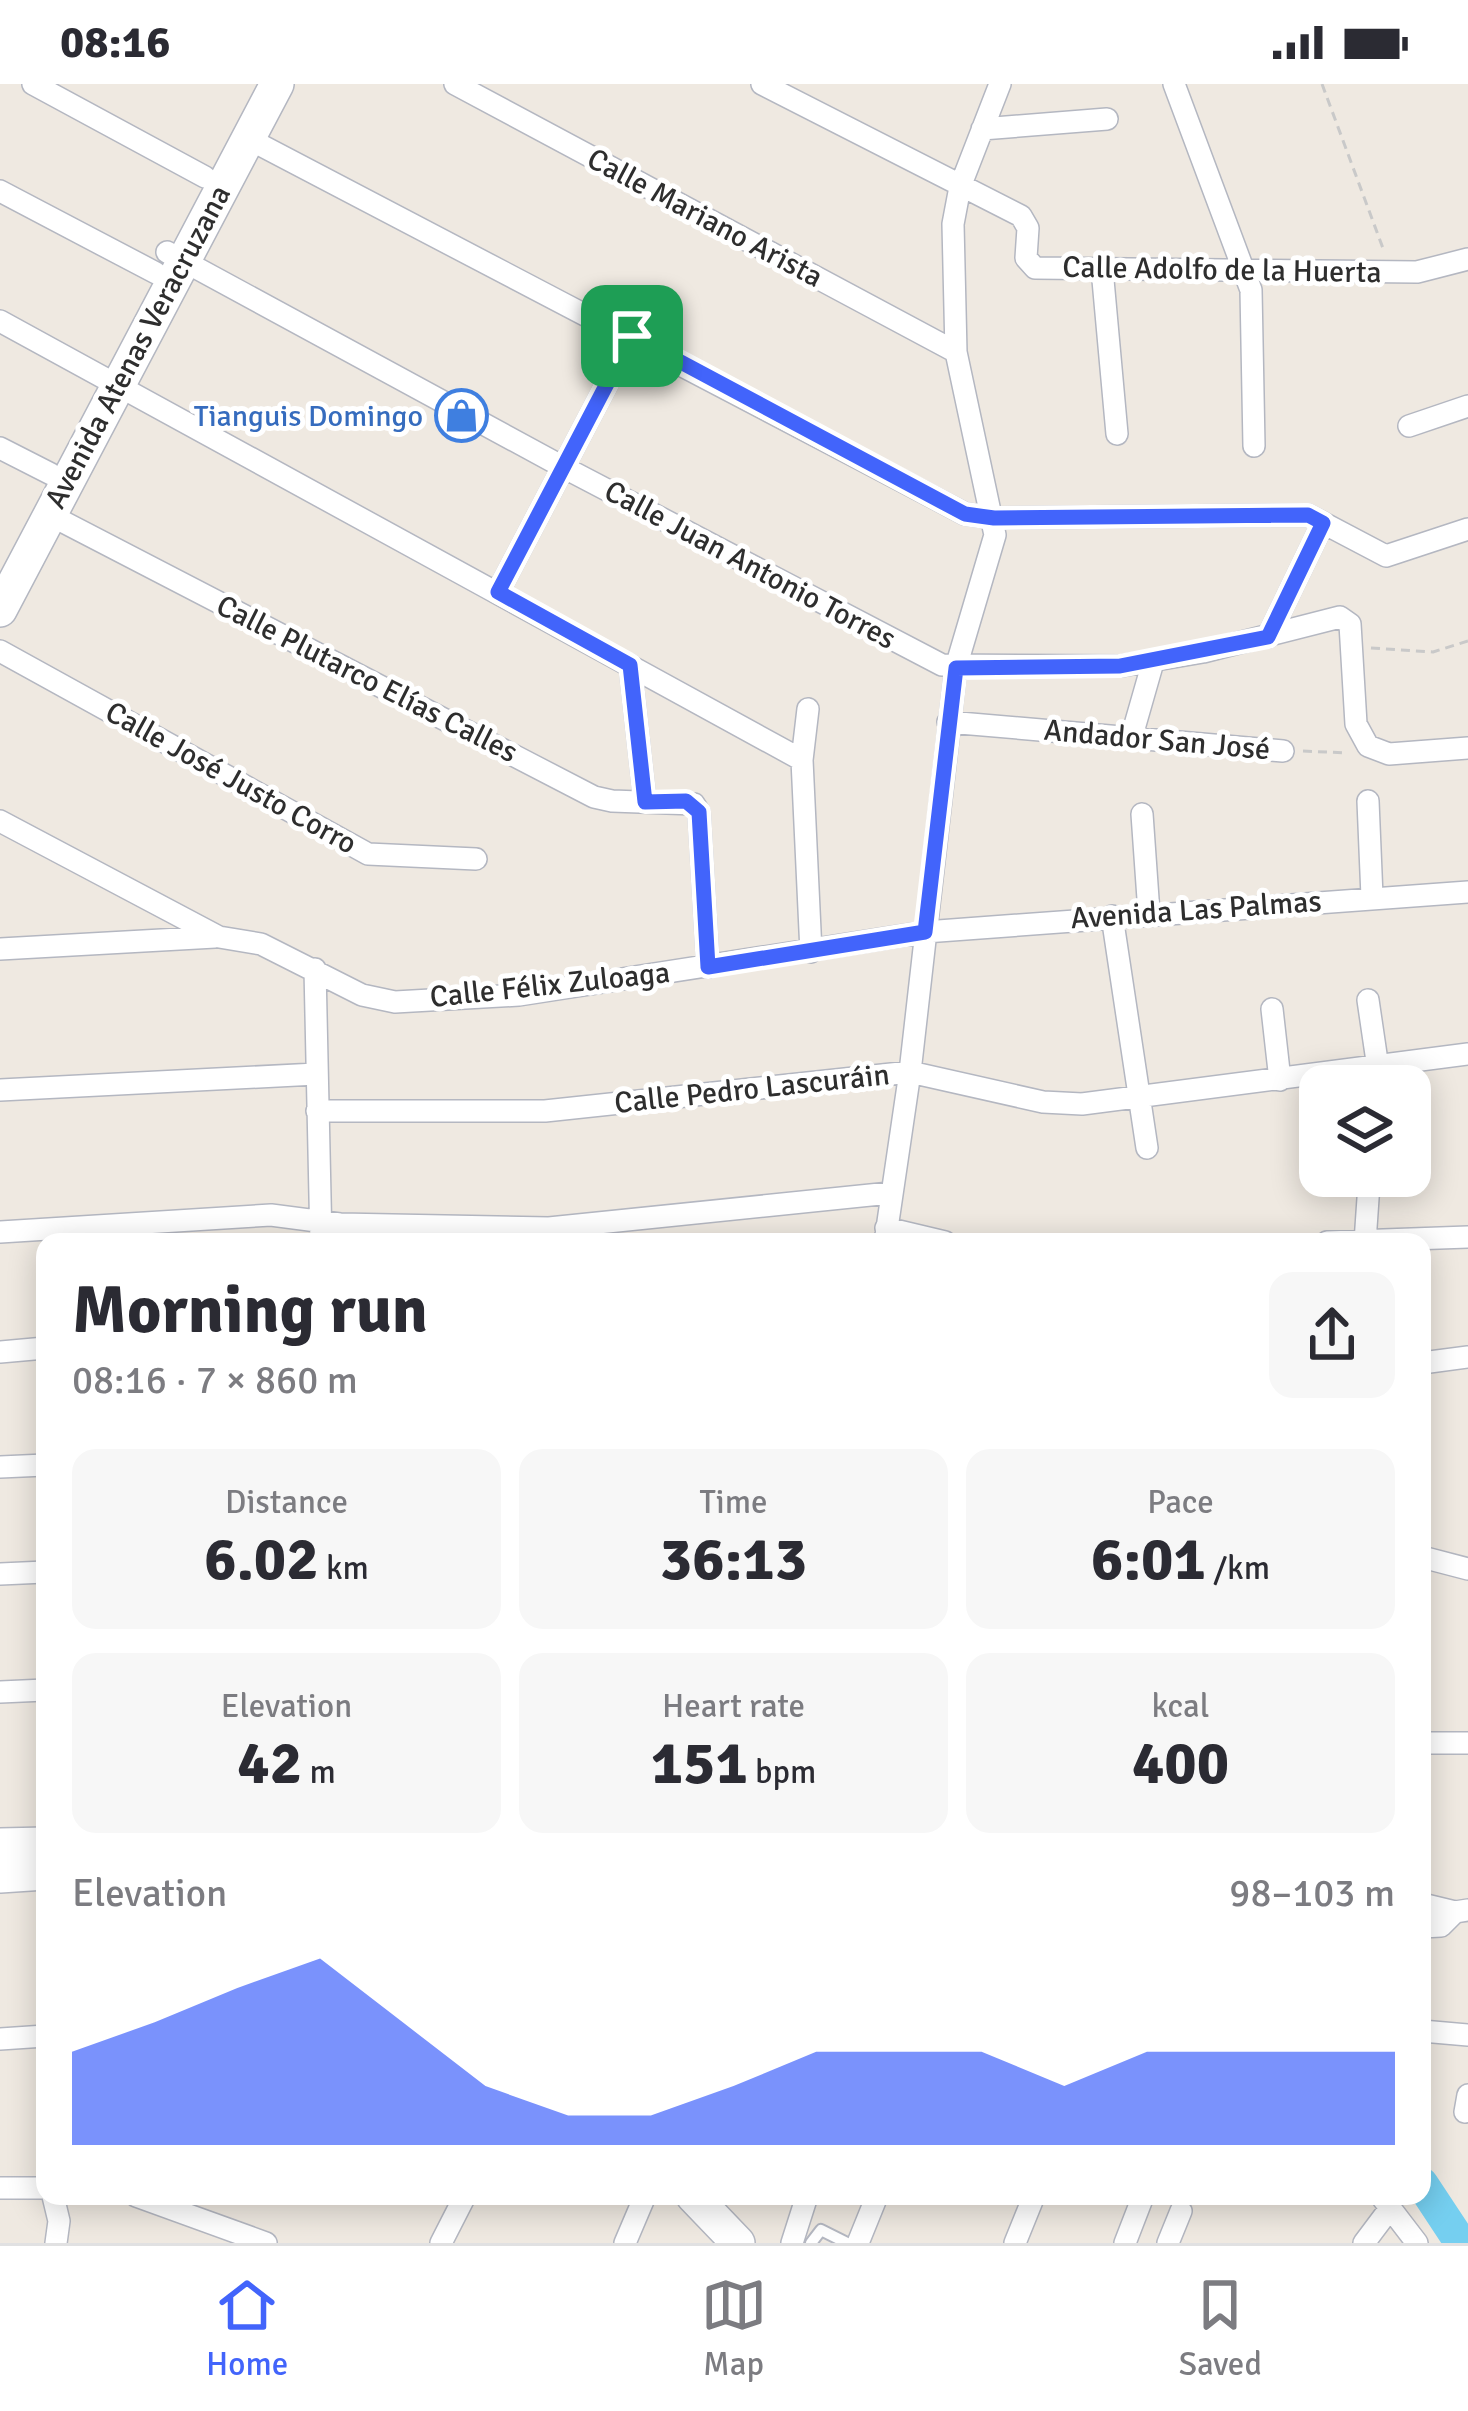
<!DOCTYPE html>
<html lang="en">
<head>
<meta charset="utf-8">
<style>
	:root { --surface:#fff; --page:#f7f7f7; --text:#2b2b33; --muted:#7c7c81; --line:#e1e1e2; --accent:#4264fb }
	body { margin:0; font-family:Signika,sans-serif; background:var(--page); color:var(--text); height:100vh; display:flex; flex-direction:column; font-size:45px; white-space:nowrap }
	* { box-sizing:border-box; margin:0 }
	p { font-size:39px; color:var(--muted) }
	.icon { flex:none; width:66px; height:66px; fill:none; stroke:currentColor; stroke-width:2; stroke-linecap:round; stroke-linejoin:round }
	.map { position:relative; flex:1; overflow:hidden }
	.panel { position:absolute; left:36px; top:1149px; width:1395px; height:972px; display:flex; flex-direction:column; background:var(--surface); border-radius:24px; box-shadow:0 6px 30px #0003 }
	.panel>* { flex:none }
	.tools { position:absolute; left:1299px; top:981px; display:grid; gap:24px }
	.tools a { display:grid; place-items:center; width:132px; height:132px; border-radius:24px; background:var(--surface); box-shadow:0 6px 30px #0003; font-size:60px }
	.pin { position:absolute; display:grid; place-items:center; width:102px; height:102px; color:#fff; margin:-51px; border-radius:24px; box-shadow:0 6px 18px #0006 }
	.round { display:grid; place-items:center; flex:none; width:126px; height:126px; border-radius:24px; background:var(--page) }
	.headline { display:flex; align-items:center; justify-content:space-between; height:204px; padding:0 36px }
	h1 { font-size:66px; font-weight:700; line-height:90px }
	.stats { display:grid; grid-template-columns:repeat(3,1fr); gap:18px; height:204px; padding:12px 36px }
	.stats div { display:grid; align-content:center; border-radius:24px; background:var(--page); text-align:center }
	.stats b { font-size:60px; font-weight:700 }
	.stats small { font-size:33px; font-weight:400 }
	.stats p { font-size:33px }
	.chart { height:336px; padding:24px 36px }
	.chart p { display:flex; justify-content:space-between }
	.chart svg { width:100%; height:216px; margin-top:12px; fill:var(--accent); opacity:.7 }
	.status { display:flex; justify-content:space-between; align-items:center; height:84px; padding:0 60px; background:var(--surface); direction:ltr }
	.status svg { height:33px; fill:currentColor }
	.menu { display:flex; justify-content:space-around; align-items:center; height:168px; border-top:3px solid var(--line); background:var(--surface); font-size:33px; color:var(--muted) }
	.menu a { display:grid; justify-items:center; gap:6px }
	.menu .active { color:var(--accent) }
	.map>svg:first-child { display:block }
</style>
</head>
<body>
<div class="status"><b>08:16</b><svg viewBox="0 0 49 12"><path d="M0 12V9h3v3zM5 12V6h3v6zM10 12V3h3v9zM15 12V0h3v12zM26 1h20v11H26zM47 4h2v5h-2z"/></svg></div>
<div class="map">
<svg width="1468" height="2159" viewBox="0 0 1468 2159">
	<rect width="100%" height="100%" fill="#efe9e1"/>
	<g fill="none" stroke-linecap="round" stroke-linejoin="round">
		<path stroke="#75cff0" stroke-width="33" d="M1422,2100L1461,2159"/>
		<defs>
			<path id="lane" d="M811,2159L821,2146L847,2159"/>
			<path id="street" d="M33,0L205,93
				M455,0L956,268
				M762,0L1021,132L1028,144L1026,174L1035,184L1417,188L1468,175
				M1174,0L1251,206L1254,362
				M982,45L1107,35
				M247,54L965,430L995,434L1308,431L1386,472L1468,445
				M0,107L156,189
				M167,168L563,383L942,581L1121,582L1203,568L1340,533L1350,540L1356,640L1368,662L1389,670L1468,664
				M1102,185L1117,350
				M0,237L802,676
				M1409,342L1468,322
				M0,364L51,390
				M50,431L594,713L612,717L694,720L699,728L708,883
				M498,508L632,252
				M1268,553L1323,439
				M0,567L368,770L476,775
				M630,581L645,718
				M808,625L802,676L811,868
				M948,638L1283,667
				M1131,655L1153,578
				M1368,717L1372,813
				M1142,730L1149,829
				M0,737L219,853L261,860L362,911L395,918L519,911L925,848L1468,808
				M1112,832L1147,1064
				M0,865L215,853
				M315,885L321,1158
				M1368,916L1378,984
				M1272,925L1280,996
				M0,1006L316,990
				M317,1027H545L910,988L1043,1018L1082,1020L1468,970
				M886,1144L945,1158
				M0,1148L271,1131L340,1140L549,1144L890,1109
				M885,1158L910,988L956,583L995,451L956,268L953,140L960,103L1000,0
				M1327,1158L1468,1153
				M1365,1158L1369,1100
				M0,1268L45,1264
				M1422,1279L1468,1273
				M0,1383L45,1381
				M1422,1473L1468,1485
				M0,1490L45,1488
				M0,1608L45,1606
				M1422,1659H1468
				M1422,1820L1455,1828L1468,1826
				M1422,1843L1441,1842L1455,1828
				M1422,1947L1468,1951
				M0,1955L45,1952
				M1465,2028L1468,2011
				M0,2104H45
				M53,2112L59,2137L56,2159
				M136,2112L266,2159
				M1381,2112L1417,2159
				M441,2159L465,2112
				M625,2159L645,2112
				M792,2159L807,2112
				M858,2159L877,2112
				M1015,2159L1034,2112
				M1125,2159L1142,2115
				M1168,2159L1181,2127
				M1364,2159L1391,2123"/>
			<path id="secondary" d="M0,526L277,0
				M0,1761L45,1760
				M0,1792L45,1789
				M693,2112L738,2159"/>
		</defs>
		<use href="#lane" stroke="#b4b7c1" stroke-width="14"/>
		<use href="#street" stroke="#b4b7c1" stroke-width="24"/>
		<use href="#secondary" stroke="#b4b7c1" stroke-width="36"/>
		<path stroke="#c9c9c9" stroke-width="3" stroke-dasharray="9 6" stroke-linecap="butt" d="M1322,0L1384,167
			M1371,564L1433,568L1468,557
			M1303,667L1347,669"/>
		<use href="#lane" stroke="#fff" stroke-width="10"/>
		<use href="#street" stroke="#fff" stroke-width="21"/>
		<use href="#secondary" stroke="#fff" stroke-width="33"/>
	</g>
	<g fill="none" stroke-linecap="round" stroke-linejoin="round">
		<defs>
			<path id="route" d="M632,252L965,430L994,434L1308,431L1323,439L1268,553L1120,582L956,584L925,848L708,883L699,728L686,717L645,718L630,581L498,508Z"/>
		</defs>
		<use href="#route" stroke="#fff" stroke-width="24"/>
		<use href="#route" stroke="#4264fb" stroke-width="15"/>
	</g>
	<defs>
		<symbol id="shop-ring" viewBox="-11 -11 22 22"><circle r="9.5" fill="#fff" stroke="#3f7fe0" stroke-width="1.5"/><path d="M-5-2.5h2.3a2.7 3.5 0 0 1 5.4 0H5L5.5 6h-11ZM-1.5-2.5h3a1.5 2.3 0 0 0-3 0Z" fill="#3f7fe0"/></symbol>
	</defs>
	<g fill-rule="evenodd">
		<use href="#shop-ring" x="432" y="302" width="59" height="59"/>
	</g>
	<g text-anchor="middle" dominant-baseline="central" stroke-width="10" stroke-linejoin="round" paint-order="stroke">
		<g font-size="30" fill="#2e2e2e" stroke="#fff">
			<text transform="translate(705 134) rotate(28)">Calle Mariano Arista</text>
			<text transform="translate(1222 186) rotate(1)">Calle Adolfo de la Huerta</text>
			<text transform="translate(138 263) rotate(-62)">Avenida Atenas Veracruzana</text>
			<text transform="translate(750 481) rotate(28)">Calle Juan Antonio Torres</text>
			<text transform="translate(367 595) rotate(27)">Calle Plutarco Elías Calles</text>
			<text transform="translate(1157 656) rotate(5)">Andador San José</text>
			<text transform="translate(231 694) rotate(29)">Calle José Justo Corro</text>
			<text transform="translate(1196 826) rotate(-4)">Avenida Las Palmas</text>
			<text transform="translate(550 901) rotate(-6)">Calle Félix Zuloaga</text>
			<text transform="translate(752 1005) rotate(-6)">Calle Pedro Lascuráin</text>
		</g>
		<g font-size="30" fill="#366cbe" stroke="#fff" text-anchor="end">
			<text x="423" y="332">Tianguis Domingo</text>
		</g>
	</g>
</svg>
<div class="tools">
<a><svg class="icon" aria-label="layers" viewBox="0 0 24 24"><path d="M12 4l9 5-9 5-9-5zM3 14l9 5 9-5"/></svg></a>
</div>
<div class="pin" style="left:632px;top:252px;background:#1e9e55"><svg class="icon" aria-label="arrive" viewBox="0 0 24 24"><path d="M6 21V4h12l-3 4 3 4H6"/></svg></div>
<section class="panel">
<div class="headline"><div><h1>Morning run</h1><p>08:16 · 7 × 860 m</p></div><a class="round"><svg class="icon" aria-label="share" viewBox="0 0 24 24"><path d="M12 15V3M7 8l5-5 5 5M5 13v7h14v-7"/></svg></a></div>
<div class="stats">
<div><p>Distance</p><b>6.02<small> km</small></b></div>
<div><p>Time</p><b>36:13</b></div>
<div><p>Pace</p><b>6:01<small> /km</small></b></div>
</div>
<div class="stats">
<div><p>Elevation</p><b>42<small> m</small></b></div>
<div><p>Heart rate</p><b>151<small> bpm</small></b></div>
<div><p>kcal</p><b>400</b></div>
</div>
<div class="chart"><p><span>Elevation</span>98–103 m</p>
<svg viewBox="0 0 160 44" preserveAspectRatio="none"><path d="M0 44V25L10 19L20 12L30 6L40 19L50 32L60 38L70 38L80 32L90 25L100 25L110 25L120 32L130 25L140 25L150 25L160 25V44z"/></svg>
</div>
</section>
</div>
<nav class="menu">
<a class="active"><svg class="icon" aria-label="home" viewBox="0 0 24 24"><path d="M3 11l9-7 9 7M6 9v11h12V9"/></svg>Home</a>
<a><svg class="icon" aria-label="map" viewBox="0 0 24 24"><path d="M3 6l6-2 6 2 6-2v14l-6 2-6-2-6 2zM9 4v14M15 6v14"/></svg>Map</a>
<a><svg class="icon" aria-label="saved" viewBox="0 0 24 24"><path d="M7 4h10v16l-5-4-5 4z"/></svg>Saved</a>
</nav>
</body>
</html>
